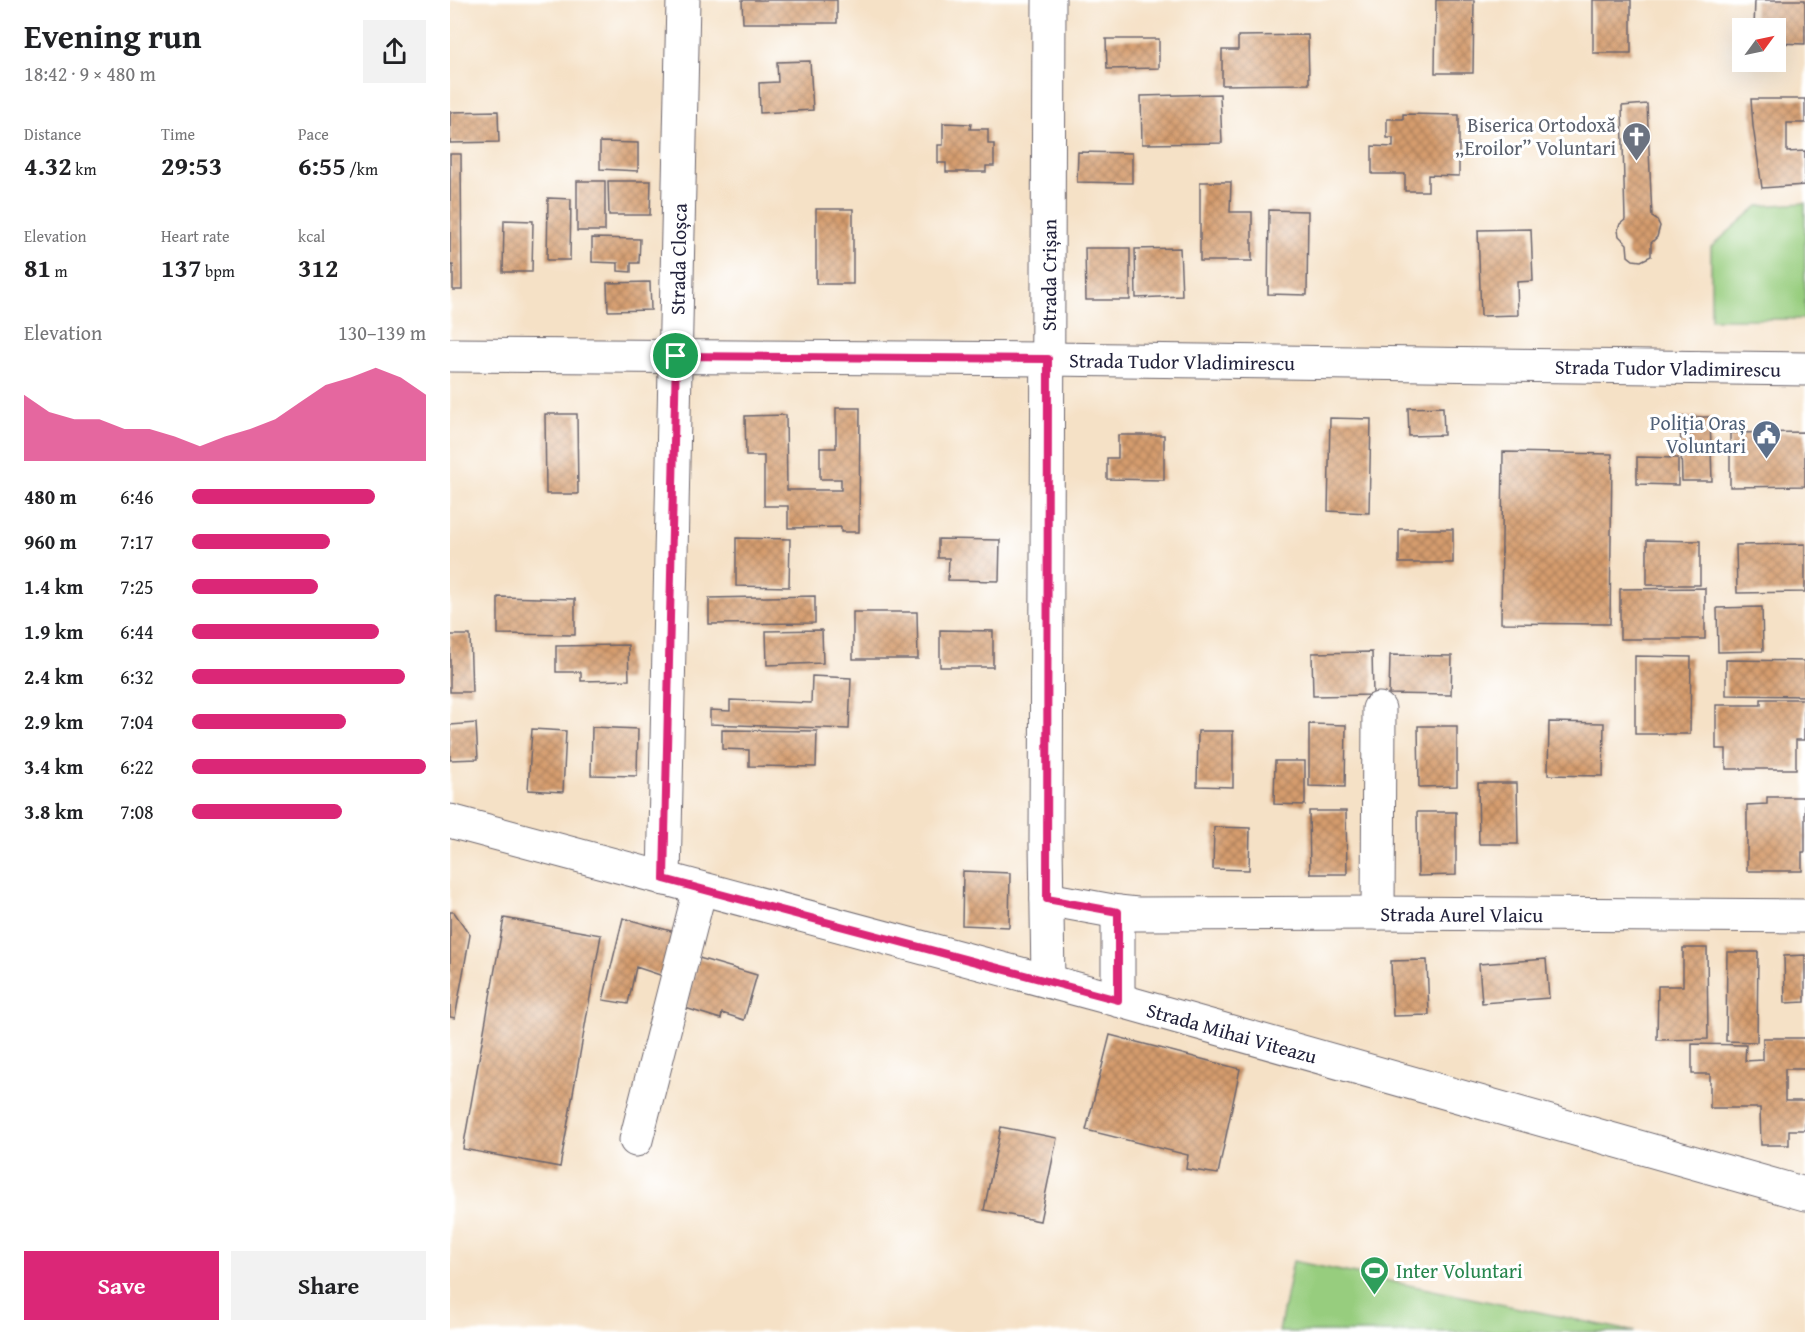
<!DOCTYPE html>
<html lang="en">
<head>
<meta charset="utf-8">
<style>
	:root { --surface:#fff; --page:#f2f2f2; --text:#202124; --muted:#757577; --accent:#db2777 }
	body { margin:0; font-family:"Gentium Book Plus",serif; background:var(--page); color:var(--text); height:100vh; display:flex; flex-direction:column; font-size:22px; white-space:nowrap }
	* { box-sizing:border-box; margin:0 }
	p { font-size:20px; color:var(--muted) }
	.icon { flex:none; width:33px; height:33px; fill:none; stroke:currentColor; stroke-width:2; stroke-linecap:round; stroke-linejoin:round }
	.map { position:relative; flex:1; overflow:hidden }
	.sheet { display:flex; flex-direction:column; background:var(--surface); width:450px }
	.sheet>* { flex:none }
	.needle { width:39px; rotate:57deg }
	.fabs { position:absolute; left:1282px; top:18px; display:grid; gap:12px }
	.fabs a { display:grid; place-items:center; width:54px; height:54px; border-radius:0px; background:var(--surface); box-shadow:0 6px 24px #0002; font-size:30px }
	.pin { position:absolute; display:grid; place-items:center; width:51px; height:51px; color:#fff; margin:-26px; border:3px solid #fff; border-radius:50%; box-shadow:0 2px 6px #0007 }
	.round { display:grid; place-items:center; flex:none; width:63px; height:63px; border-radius:0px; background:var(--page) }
	.headline { display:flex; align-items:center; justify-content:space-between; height:102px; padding:0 24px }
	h1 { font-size:33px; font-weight:700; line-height:45px }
	.stats { display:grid; grid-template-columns:repeat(3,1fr); gap:9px; height:102px; padding:6px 24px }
	.stats div { display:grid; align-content:center }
	.stats b { font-size:26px; font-weight:700 }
	.stats small { font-size:16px; font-weight:400 }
	.stats p { font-size:16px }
	.chart { height:168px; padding:12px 24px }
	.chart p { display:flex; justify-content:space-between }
	.chart svg { width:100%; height:108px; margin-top:6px; fill:var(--accent); opacity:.7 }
	.primary-button { display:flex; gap:12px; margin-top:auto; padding:12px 24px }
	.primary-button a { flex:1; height:69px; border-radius:0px; background:var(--accent); color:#fff; font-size:24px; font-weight:700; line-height:69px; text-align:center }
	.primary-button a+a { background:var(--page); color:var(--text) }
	ul { padding:0 24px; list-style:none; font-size:20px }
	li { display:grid; grid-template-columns:96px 72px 1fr; align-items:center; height:45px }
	li i { height:15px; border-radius:8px; background:var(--accent) }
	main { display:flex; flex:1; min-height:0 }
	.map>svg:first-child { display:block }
</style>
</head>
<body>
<main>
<section class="sheet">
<div class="headline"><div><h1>Evening run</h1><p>18:42 · 9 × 480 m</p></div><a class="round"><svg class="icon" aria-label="share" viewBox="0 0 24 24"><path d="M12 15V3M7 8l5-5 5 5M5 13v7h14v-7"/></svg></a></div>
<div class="stats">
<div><p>Distance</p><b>4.32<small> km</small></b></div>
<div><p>Time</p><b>29:53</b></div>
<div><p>Pace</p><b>6:55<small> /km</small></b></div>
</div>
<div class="stats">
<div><p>Elevation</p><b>81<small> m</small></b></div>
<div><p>Heart rate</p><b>137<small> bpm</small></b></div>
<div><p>kcal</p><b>312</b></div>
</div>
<div class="chart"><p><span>Elevation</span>130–139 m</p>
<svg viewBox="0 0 160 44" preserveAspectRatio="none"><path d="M0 44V17L10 24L20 27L30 27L40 31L50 31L60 34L70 38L80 34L90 31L100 27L110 20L120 13L130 10L140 6L150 10L160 17V44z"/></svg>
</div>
<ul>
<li><b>480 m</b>6:46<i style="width:78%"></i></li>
<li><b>960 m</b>7:17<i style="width:59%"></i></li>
<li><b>1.4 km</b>7:25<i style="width:54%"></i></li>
<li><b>1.9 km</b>6:44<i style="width:80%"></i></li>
<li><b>2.4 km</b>6:32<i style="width:91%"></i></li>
<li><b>2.9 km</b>7:04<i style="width:66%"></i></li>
<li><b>3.4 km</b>6:22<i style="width:100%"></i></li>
<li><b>3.8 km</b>7:08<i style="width:64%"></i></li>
</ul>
<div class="primary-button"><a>Save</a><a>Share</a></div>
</section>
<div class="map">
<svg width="1355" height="1332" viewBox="0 0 1355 1332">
	<defs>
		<pattern id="building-cross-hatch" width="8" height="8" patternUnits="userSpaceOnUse" patternTransform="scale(1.5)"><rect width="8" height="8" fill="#d59c6d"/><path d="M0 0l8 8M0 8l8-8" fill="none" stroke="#ac7f5b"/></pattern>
	</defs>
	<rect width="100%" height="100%" fill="#fff"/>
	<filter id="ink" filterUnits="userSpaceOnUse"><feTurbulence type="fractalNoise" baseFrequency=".0167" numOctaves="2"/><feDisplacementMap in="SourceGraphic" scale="12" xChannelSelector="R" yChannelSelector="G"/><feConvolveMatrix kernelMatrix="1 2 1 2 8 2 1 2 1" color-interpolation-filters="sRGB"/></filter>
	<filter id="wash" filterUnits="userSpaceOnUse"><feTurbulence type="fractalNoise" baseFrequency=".008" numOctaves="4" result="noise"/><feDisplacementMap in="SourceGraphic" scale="24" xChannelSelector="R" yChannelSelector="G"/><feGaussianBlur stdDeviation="1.35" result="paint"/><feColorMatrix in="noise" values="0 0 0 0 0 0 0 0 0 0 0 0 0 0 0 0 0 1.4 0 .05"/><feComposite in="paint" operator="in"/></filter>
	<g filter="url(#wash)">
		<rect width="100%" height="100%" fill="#f5e1c6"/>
		<path fill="#97cd7e" stroke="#5c785c" stroke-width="1.5" d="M1355,203V319H1261V247L1308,206Z
			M843,1261L1185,1332H829Z"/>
		<g id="blocks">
			<path fill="url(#building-cross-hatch)" d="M292,0H387V23H293Z
				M986,0H1024L1023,73H985Z
				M1143,0H1181V53H1143Z
				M1305,0H1355V44L1326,43V28H1304Z
				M858,35L859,84L772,85V50H788V36Z
				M656,39H709V68L657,69Z
				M360,61L363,110L310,113L309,83L328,82L327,62Z
				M770,94L772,143L692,144L691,96Z
				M1301,99H1355V123H1337V152L1355,151V185L1312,188L1303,126Z
				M1197,104L1202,217L1207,220L1210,226L1207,237L1201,243V256L1191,261L1183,260L1178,256L1177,244L1169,236L1168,230L1170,224L1175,220L1172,106Z
				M48,111L49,142L0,143V112Z
				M953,114L1009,115V176L978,175V191H955V174H922V146L943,147V138H937V119H953Z
				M493,123L521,124L520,129H538V144H544V166H536V172H496V163H488V145H493Z
				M150,142L188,143V171L150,169Z
				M628,152L682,153V183L627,182Z
				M0,154H11L12,290H3V265H0Z
				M127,181H155V231H127Z
				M158,181H201L200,215H159Z
				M750,182H781L780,212H802V261H750Z
				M98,198L121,199L120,260H97Z
				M366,209H403V284H366Z
				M819,210L858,211L857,295L818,294Z
				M54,220L83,221L82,272H53Z
				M1081,229L1083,281L1067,282L1068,315L1031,316L1028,230Z
				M142,238L190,239L189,263H181V272L168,271V263L142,262Z
				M635,248H680V300H636Z
				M730,248L732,296L686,298L685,249Z
				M200,282L201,310L158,311L157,283Z
				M993,407L994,435L959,436L958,408Z
				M386,408H410L409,532H391V527L338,528V506H314V456H296L295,416L336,415L337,490H391V479H370V448H386Z
				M95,414H127L128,494H96Z
				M1230,417H1260L1262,481H1232Z
				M880,418L921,419L919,513L878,511Z
				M1355,432V486L1280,487V433Z
				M668,435H714V480L657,479V458H668Z
				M1053,452L1162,454L1160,624L1051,623Z
				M1187,457L1228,458V485L1187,484Z
				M949,529H1003V563H949Z
				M286,538L340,539L339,587L286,586Z
				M488,539L550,540L549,581L498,580L499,558H488Z
				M1197,540L1250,541V585H1197Z
				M1355,544V592L1287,593L1286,545Z
				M1255,588V639H1170V589Z
				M365,596V623L259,624V598Z
				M48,597L125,599V635L48,634Z
				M1312,607L1313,651L1268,652L1267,608Z
				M403,612H467L468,659H403Z
				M372,630L373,663L317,665L316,631Z
				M490,630L543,631V667H490Z
				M0,635H20L22,692H0Z
				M178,645L179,680L131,681V672H106V646Z
				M922,652L923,695L863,696L862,653Z
				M940,655L1002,656L1001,695L939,694Z
				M1185,656L1241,657L1240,734H1185Z
				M1276,660L1355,661V696L1276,695Z
				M362,676L401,678L399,729L260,724V710L280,711V700L361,703Z
				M1311,699H1354V740H1346V769H1276V749H1266V705H1311Z
				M1099,722L1154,723L1153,776L1098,775Z
				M26,723L28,759L0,760V725Z
				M859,724L896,725L895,787L859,786Z
				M968,726H1007V786L969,787Z
				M142,727L188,729L187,776L141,775Z
				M82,729L116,731L113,792L78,790Z
				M272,730L367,731L366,767L299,766V750L272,749Z
				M748,731H783V787L747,786Z
				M825,761H855V805L824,804Z
				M1028,783H1067L1068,844H1029Z
				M1317,797H1355V852H1352V871H1297V805L1317,804Z
				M859,811H896L897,874H860Z
				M967,812H1006V875L968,876Z
				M764,827L800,828L799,870L763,869Z
				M513,871L560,873L559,927L512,925Z
				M0,912H4L20,935L5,1018L0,1017Z
				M54,918L151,935L110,1167L13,1149Z
				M173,918L225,932L213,976L186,967L178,1004L153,1000Z
				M1233,948H1257L1258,1039L1207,1040L1208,986H1233Z
				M1277,952H1308L1307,1042L1276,1041Z
				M1355,955V1002L1335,1003L1334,956Z
				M249,958L307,975L294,1020L272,1013L271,1019L235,1008Z
				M1096,959L1099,998L1032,1003L1029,964Z
				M977,960L979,1015L943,1016L941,961Z
				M660,1035L790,1069L768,1174L736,1169L738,1155L636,1130Z
				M1313,1038H1355V1069H1335V1101H1355V1130H1339V1145H1311L1310,1108H1260V1074H1242V1044L1296,1045L1295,1061L1313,1060Z
				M551,1127L607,1138L590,1221L534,1210Z"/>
		</g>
	</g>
	<g filter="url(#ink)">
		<use href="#blocks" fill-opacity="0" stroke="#6c656c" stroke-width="1.5"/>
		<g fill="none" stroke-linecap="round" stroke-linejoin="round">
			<defs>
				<g id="minor">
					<path id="s1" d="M0,355L598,359L1355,369"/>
					<path id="s2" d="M0,821L668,1000L1355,1194"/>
					<path id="s3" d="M214,879L233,0"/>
					<path id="s4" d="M597,899L668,912L687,914L928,913L1355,916"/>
					<path d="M668,912V1000"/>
					<path d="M928,913L929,709"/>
					<path id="s5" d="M598,981L596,844L599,0"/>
					<path d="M186,1140L250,889"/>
				</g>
			</defs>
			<use href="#minor" stroke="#6c656c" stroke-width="35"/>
			<use href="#minor" stroke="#fff" stroke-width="33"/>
		</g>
	</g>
	<g fill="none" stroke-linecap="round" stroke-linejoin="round" filter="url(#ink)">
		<defs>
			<path id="route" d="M226,356L598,359L597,899L668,912V1000L214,879Z"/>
		</defs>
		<use href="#route" stroke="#fff" stroke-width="12"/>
		<use href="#route" stroke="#db2777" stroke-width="8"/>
	</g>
	<defs>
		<symbol id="church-pin" viewBox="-11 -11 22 30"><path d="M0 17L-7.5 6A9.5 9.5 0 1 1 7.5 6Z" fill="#6b7280" stroke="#fff"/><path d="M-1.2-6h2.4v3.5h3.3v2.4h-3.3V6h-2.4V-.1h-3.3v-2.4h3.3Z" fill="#fff"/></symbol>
		<symbol id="civic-pin" viewBox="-11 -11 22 30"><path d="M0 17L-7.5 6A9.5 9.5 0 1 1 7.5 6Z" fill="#5c6f8a" stroke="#fff"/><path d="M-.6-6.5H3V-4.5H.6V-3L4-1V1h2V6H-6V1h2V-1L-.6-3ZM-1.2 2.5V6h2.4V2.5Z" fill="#fff"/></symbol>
		<symbol id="stadium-pin" viewBox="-11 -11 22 30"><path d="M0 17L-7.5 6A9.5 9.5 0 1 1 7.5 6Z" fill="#2e9e5b" stroke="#fff"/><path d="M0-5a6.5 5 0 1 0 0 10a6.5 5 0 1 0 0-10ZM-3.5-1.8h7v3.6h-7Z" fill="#fff"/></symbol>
	</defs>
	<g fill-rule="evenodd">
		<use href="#church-pin" x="1170" y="120" width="33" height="45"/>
		<use href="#civic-pin" x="1300" y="418" width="33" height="45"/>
		<use href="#stadium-pin" x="908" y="1254" width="33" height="45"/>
	</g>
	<g text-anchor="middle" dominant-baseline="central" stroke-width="6" stroke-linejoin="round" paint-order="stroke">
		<g font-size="20" fill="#5b616d" stroke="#fff" text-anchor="end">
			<text x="1166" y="124">Biserica Ortodoxă<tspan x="1166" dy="23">„Eroilor” Voluntari</tspan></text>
		</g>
		<g font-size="20" fill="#22223b" stroke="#fff">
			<text stroke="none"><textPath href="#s3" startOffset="620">Strada Cloșca</textPath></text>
			<text stroke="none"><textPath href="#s5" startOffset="706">Strada Crișan</textPath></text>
			<text stroke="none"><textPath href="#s1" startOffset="732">Strada Tudor Vladimirescu</textPath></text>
			<text stroke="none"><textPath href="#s1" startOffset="1218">Strada Tudor Vladimirescu</textPath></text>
			<text stroke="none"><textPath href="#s4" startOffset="416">Strada Aurel Vlaicu</textPath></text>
			<text stroke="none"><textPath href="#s2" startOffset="810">Strada Mihai Viteazu</textPath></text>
		</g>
		<g font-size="20" fill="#4e5e75" stroke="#fff" text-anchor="end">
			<text x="1296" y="422">Poliția Oraș<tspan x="1296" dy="23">Voluntari</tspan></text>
		</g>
		<g font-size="20" fill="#27864d" stroke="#fff" text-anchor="start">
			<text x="946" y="1270">Inter Voluntari</text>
		</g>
	</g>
</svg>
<div class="fabs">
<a><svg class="needle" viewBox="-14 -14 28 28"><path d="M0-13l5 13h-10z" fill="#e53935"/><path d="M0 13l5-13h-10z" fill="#757577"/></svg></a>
</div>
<div class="pin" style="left:226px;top:356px;background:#1e9e55"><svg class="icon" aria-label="arrive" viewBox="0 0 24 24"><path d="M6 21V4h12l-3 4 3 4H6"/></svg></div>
</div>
</main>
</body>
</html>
